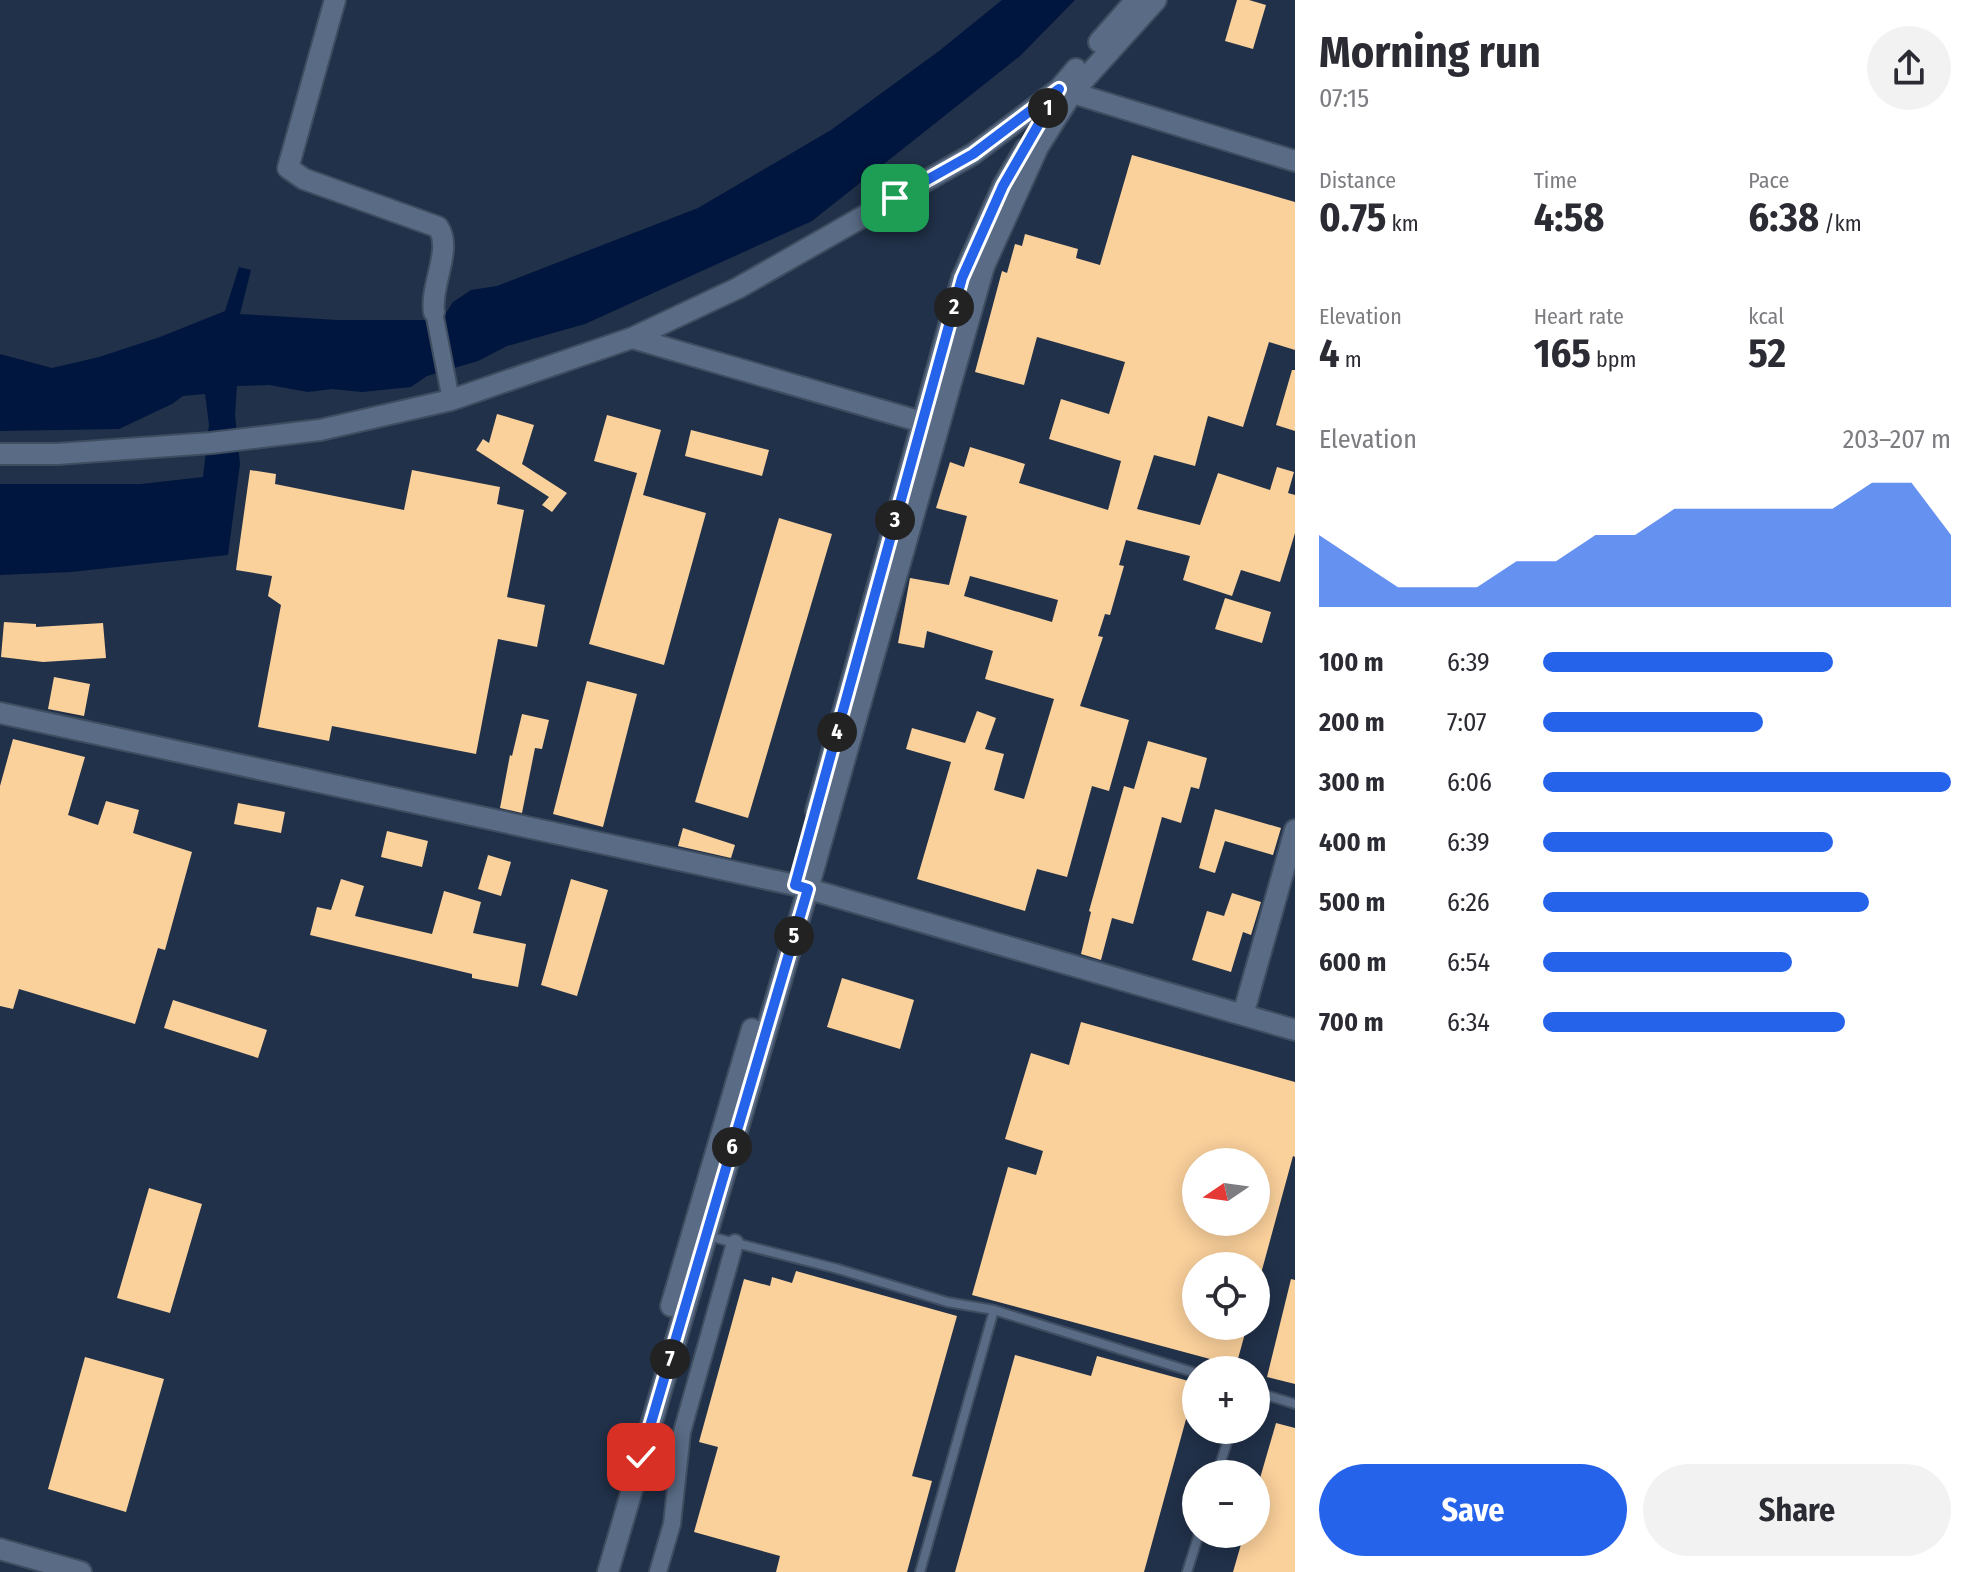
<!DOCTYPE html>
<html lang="en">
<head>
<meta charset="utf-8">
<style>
	:root { --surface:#fff; --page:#f2f2f3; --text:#2b2b33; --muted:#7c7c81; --accent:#2563eb }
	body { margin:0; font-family:"Fira Sans Condensed",sans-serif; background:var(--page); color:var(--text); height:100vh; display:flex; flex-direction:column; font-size:30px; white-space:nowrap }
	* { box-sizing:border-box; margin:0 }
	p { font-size:26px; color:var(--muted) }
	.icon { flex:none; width:44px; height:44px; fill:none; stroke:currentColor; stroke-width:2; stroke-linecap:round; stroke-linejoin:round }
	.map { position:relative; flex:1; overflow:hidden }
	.details { display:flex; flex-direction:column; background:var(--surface); width:680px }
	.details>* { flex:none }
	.needle { width:52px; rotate:257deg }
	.controls { position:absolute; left:1182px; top:1148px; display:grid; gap:16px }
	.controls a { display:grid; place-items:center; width:88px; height:88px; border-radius:50%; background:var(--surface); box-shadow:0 4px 20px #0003; font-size:40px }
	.pin { position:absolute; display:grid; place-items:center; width:68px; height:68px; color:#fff; margin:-34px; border-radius:16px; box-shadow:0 4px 12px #0006 }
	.km { position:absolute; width:40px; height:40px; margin:-20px; border-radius:50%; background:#222; color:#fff; font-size:22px; line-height:40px; text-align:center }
	.round { display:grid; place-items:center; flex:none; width:84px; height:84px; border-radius:42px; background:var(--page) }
	.head { display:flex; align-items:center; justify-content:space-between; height:136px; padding:0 24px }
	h1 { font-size:44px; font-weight:700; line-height:60px }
	.stats { display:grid; grid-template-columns:repeat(3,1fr); gap:12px; height:136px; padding:8px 24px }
	.stats div { display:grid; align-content:center }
	.stats b { font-size:40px; font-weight:700 }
	.stats small { font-size:22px; font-weight:400 }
	.stats p { font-size:22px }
	.chart { height:224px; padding:16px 24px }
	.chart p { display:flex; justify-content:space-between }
	.chart svg { width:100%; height:144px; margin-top:8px; fill:var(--accent); opacity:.7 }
	.cta { display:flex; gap:16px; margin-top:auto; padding:16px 24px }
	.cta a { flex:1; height:92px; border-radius:48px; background:var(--accent); color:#fff; font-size:32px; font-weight:700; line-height:92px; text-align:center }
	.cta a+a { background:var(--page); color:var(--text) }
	ul { padding:0 24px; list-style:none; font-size:26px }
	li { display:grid; grid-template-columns:128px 96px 1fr; align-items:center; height:60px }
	li i { height:20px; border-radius:10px; background:var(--accent) }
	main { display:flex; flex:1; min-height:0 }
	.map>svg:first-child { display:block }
</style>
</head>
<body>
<main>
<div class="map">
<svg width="1295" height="1572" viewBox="0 0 1295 1572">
	<rect width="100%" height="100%" fill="#213149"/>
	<path fill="#00163e" d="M1002,0H1075L1020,56L812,221L585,324L507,346L478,361L427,376L411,387L362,392L332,389L308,392L269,385L237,386L235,415L240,464L228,555L71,572L0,575V484H141L203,477L209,425L205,394L183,396L172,404L119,429L0,431V354L52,368L99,357L160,337L225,311L239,267L251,270L240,314L337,320H428L444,316L453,302L471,290L497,286L698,208L831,130L939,51Z"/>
	<path fill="#fad09b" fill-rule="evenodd" d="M1237,0H1249L1266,5L1253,49L1225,41Z
		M1132,155L1295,202V350L1269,342L1243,427L1208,416L1195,466L1154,455L1137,509L1200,525L1218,473L1270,490L1277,467L1294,472L1288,493L1295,495V533L1280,582L1241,570L1232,596L1183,580L1190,556L1126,540L1119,565L1124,566L1110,615L1105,614L1098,636L1103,637L1080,706L1129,720L1109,791L1092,786L1067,877L1037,869L1025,911L917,879L951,762L906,749L912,728L965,743L977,711L996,718L985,749L1004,754L994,790L1024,799L1054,699L985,679L993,651L927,631L924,648L898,643L910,578L949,585L967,516L936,508L950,462L964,467L970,447L1025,464L1019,483L1108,510L1121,461L1049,439L1061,399L1109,414L1125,362L1037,337L1024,385L975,372L1002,271L1007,273L1015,244L1022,246L1025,234L1078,249L1076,258L1100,265ZM970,576L1058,600L1052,622L964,596Z
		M1292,370H1295V431L1276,425Z
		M497,414L534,425L522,464L567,493L552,512L542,505L549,497L476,450L483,439L489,443Z
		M607,415L661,430L643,495L706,513L664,665L589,644L637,473L594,461Z
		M691,430L769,450L762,476L685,456Z
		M250,470L276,474L275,484L404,510L412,470L500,487L497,504L524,510L507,597L545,605L537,647L498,639L476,754L332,726L329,741L258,727L281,605L268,596L272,576L236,570Z
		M779,518L832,534L748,818L695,802Z
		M1225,598L1271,612L1262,643L1215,629Z
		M4,622L36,624V627L103,623L106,658L43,662L1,657Z
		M54,677L90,684L84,716L48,709Z
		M587,681L637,694L603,827L553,814Z
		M522,714L549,720L542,749L535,748L522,813L500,808L510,755L512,756Z
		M13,739L85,757L68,815L98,825L106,801L139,810L133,833L192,852L165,950L158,948L135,1024L19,989L13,1009L0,1006V786Z
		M1148,741L1207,758L1199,789L1191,787L1181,823L1162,817L1133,924L1112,918L1101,960L1081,954L1091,912L1089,911L1124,786L1134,789Z
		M238,803L285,812L281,833L234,824Z
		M1215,809L1281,828L1273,855L1225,841L1215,873L1199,868Z
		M683,828L735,845L731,858L678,846Z
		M387,831L428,841L422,867L381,857Z
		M488,855L511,862L501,896L478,889Z
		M341,879L364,886L355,916L432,934L444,891L481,902L473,933L526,944L518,987L472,978V974L310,935L317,907L331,910Z
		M571,879L608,890L577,996L541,985Z
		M1232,893L1261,902L1251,935L1243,932L1231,972L1192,960L1207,911L1224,916Z
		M842,978L914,1000L900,1049L827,1027Z
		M173,1000L267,1030L258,1058L164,1028Z
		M1081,1022L1295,1082V1157L1293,1156L1256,1292V1266H1196V1326H1247L1236,1366L972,1295L1008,1167L1036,1175L1043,1151L1005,1139L1031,1053L1069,1065ZM1196,1162H1256V1222H1196Z
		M149,1188L202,1204L170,1313L117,1298Z
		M796,1271L957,1316L912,1476L932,1481L907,1572H776L780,1556L694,1532L718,1447L699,1442L744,1279L770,1286L772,1277L792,1283Z
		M1291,1279L1295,1280V1384L1267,1377Z
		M1015,1355L1091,1376L1097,1356L1196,1383L1144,1572H955Z
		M85,1357L164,1379L126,1512L48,1489Z
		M1276,1423L1295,1428V1572H1233L1244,1534H1256V1492Z"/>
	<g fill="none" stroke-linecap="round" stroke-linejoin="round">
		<defs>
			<path id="service" d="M708,1236L838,1269L947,1302L994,1310L1196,1373
				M1256,1392L1295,1404
				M1217,1474L1231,1430
				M920,1572L994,1310
				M1187,1572L1199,1534"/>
			<path id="minor" d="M434,312L451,400
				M658,1572L672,1524L682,1432L735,1243"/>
			<path id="tertiary" d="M335,0L288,168L304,179L438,227C453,249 430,285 434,312
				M1099,42L1136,0
				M1063,90L1295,161
				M632,338L922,422
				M0,454H57L211,443L320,430L451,400L632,338L738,288L973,154L1059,89L1076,69
				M0,713L795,885L1295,1030
				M816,811L962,278L1003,186L1025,149
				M1243,1015L1295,830
				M671,1306L752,1029
				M0,1549L81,1572
				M608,1572L808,889L984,266L1038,147L1072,93L1156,0"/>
		</defs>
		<use href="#service" stroke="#3f4d60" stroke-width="12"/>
		<use href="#minor" stroke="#3f4d60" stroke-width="20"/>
		<use href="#tertiary" stroke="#3f4d60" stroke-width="24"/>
		<use href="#service" stroke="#596b85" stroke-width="8"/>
		<use href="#minor" stroke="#596b85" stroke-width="16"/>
		<use href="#tertiary" stroke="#596b85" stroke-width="20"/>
	</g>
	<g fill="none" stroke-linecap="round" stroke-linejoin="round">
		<defs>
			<path id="route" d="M641,1457L808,889L795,885L962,278L1003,186L1059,89L973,154L895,198"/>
		</defs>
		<use href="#route" stroke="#fff" stroke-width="16"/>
		<use href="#route" stroke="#2563eb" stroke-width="10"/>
	</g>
</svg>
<div class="controls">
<a><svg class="needle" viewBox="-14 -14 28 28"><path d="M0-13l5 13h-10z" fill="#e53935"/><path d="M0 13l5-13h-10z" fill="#7c7c81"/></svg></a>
<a><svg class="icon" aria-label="locate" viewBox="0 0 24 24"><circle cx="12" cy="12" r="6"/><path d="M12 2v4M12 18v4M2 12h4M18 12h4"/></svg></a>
<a>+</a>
<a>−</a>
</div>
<div class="pin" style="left:895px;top:198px;background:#1e9e55"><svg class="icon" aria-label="arrive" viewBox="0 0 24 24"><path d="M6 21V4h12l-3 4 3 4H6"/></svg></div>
<div class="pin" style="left:641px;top:1457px;background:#d93025"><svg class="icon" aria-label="check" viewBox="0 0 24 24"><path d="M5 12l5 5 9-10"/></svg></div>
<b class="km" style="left:1048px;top:108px">1</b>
<b class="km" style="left:954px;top:307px">2</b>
<b class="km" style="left:895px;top:520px">3</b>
<b class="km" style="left:837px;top:732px">4</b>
<b class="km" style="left:794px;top:936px">5</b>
<b class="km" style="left:732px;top:1147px">6</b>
<b class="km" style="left:670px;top:1359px">7</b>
</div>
<section class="details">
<div class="head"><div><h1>Morning run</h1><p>07:15</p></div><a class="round"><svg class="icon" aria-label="share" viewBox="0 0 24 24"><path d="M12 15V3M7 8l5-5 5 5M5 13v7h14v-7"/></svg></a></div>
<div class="stats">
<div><p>Distance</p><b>0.75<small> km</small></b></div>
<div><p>Time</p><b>4:58</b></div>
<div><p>Pace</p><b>6:38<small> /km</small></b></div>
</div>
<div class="stats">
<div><p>Elevation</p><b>4<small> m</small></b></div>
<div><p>Heart rate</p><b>165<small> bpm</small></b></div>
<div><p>kcal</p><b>52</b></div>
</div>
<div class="chart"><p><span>Elevation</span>203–207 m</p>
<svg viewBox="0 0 160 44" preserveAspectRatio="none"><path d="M0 44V22L10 30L20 38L30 38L40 38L50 30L60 30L70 22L80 22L90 14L100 14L110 14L120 14L130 14L140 6L150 6L160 22V44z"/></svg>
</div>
<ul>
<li><b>100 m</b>6:39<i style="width:71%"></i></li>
<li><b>200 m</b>7:07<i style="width:54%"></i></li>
<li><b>300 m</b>6:06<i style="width:100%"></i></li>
<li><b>400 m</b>6:39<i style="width:71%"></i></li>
<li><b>500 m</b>6:26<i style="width:80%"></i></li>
<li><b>600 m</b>6:54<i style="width:61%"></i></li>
<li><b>700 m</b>6:34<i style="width:74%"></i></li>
</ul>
<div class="cta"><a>Save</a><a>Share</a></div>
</section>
</main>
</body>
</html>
